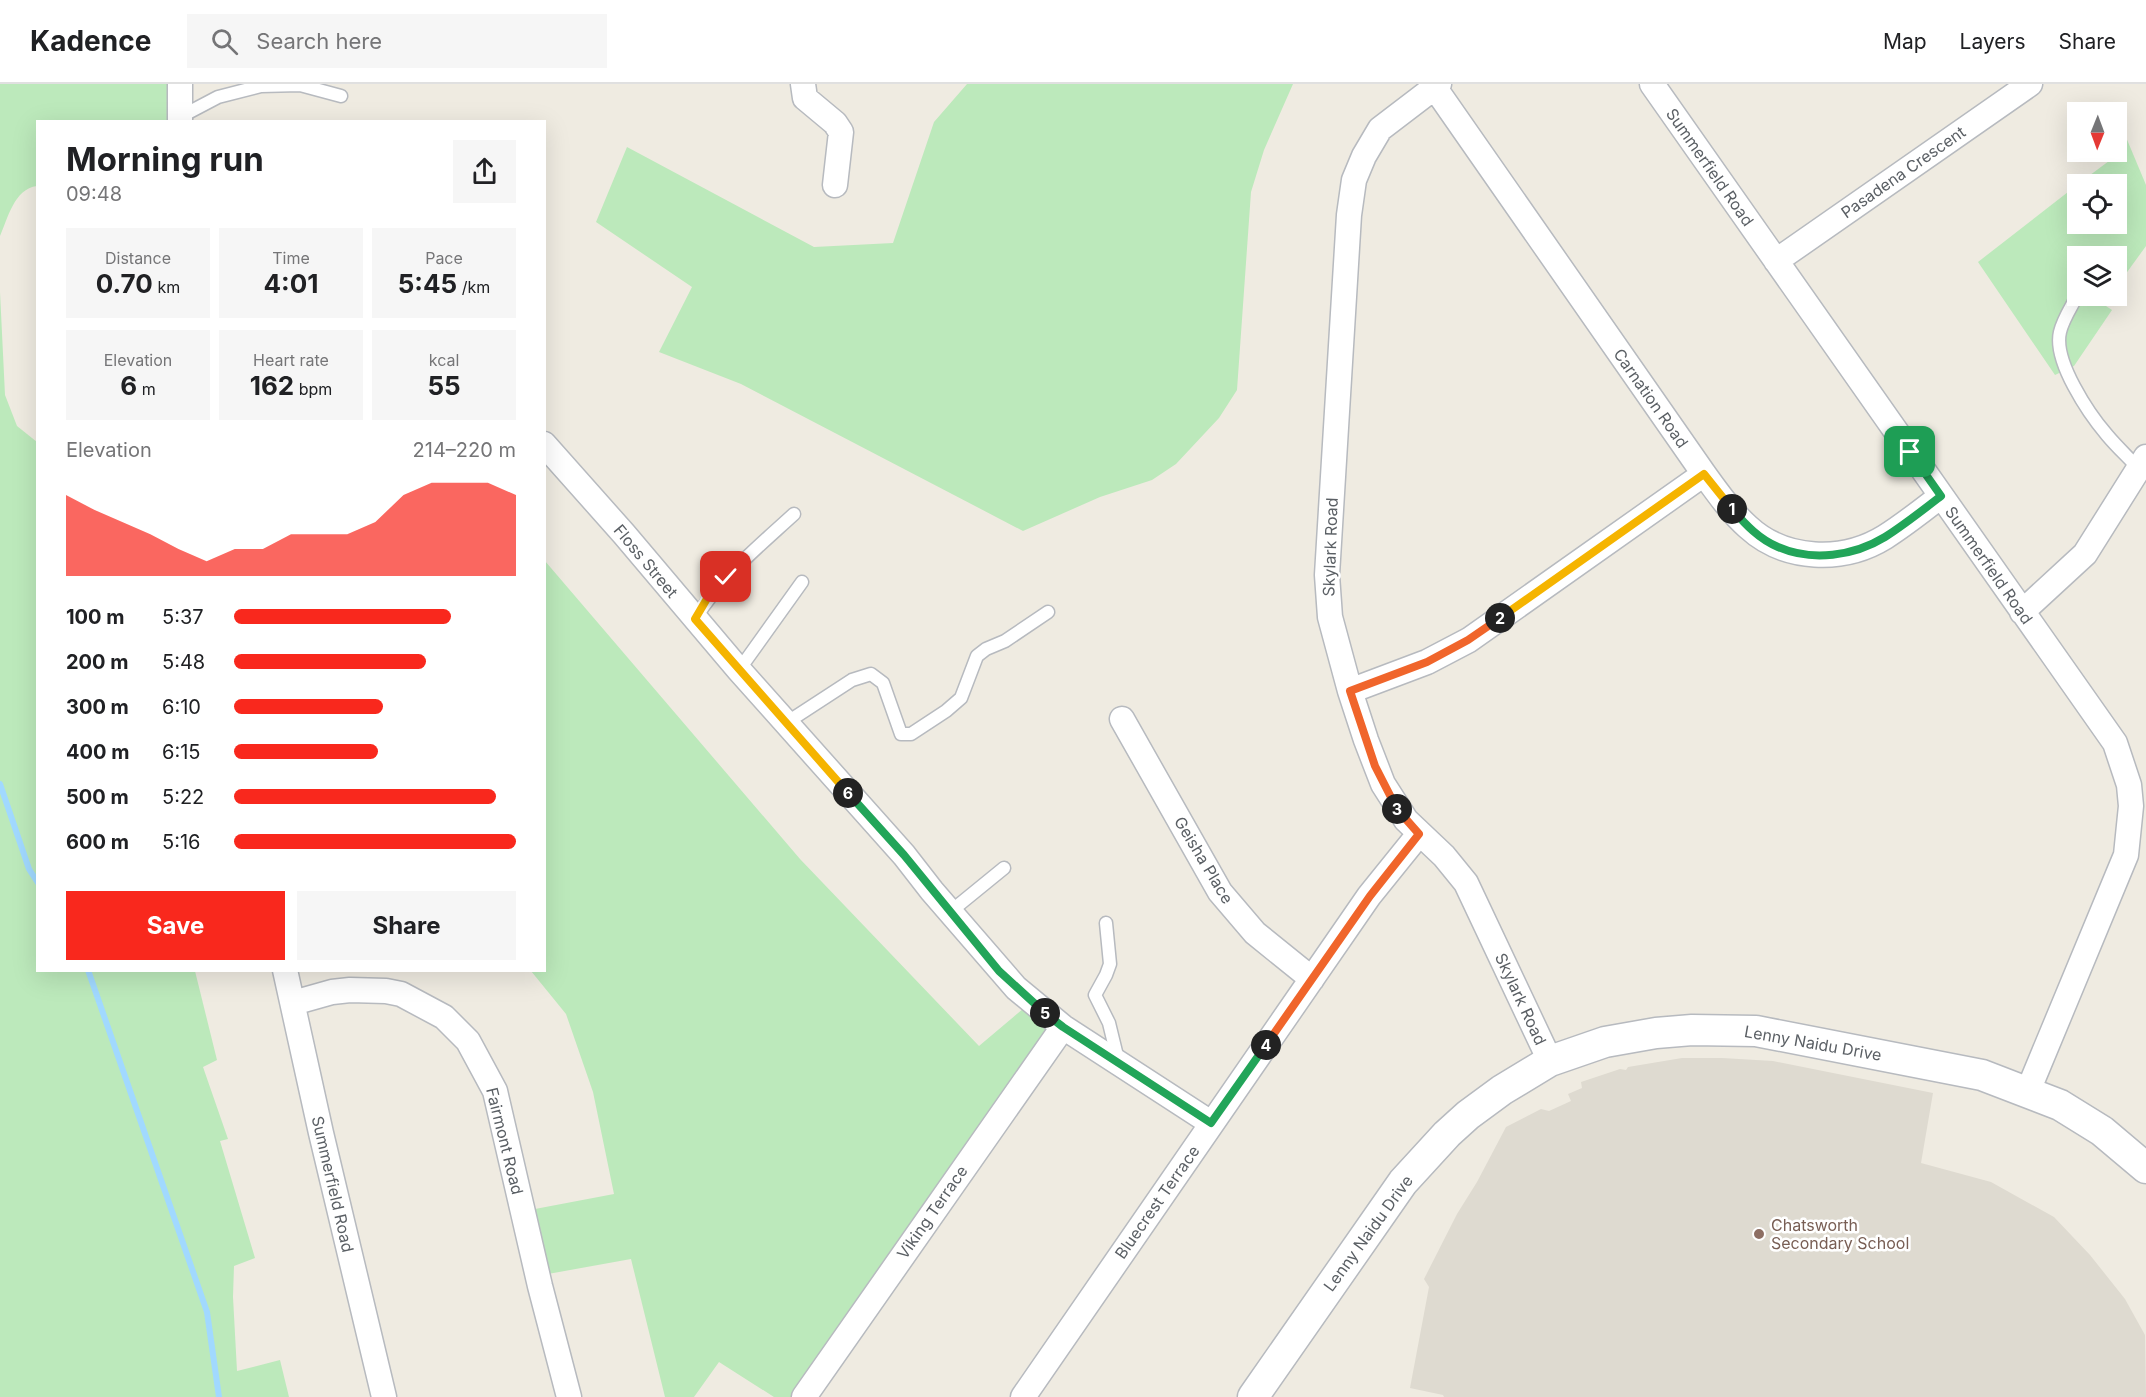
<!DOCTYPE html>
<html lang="en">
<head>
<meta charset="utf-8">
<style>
	:root { --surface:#fff; --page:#f6f6f6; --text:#202124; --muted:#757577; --line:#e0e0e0; --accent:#f9281d }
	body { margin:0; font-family:Inter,sans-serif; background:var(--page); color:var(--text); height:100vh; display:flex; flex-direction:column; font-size:22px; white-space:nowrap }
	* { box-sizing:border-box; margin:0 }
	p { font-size:20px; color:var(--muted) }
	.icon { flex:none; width:33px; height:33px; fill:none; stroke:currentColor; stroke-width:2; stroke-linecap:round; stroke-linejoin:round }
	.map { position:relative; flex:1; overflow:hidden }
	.drawer { position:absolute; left:36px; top:36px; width:510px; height:852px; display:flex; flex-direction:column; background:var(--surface); border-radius:0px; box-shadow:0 6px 24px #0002 }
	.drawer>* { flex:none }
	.needle { width:39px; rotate:181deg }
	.controls { position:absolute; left:2067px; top:18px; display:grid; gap:12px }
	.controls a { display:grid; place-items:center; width:60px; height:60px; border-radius:0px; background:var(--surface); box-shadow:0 6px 24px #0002; font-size:30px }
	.pin { position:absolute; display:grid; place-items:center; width:51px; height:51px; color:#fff; margin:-26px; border-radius:12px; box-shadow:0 3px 9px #0006 }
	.km { position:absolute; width:30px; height:30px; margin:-15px; border-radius:50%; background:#222; color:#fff; font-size:16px; line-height:30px; text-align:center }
	.round { display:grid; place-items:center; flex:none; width:63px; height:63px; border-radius:0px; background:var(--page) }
	.head { display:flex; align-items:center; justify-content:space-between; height:102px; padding:0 30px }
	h1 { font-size:33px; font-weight:700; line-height:45px }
	.stats { display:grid; grid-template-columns:repeat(3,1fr); gap:9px; height:102px; padding:6px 30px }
	.stats div { display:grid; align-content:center; border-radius:0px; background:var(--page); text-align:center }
	.stats b { font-size:26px; font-weight:700 }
	.stats small { font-size:16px; font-weight:400 }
	.stats p { font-size:16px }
	.chart { height:168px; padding:12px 30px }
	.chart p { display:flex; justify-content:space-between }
	.chart svg { width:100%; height:108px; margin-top:6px; fill:var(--accent); opacity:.7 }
	.button { display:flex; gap:12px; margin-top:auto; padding:12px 30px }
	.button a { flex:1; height:69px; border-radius:0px; background:var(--accent); color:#fff; font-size:24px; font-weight:700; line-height:69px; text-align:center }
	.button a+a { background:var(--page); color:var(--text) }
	ul { padding:0 30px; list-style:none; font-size:20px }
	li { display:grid; grid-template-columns:96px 72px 1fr; align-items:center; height:45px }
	li i { height:15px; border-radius:8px; background:var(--accent) }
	header { display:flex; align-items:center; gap:36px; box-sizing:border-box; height:84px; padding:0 30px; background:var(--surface); border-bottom:2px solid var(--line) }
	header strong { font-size:28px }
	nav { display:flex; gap:33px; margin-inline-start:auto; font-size:21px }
	.search { width:420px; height:54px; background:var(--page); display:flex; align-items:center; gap:15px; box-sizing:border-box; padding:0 21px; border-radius:0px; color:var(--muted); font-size:22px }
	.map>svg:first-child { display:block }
</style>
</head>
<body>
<header>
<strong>Kadence</strong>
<div class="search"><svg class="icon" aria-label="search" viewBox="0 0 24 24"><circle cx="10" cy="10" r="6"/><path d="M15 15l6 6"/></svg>Search here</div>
<nav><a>Map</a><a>Layers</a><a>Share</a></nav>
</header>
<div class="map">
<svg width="2146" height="1313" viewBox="0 0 2146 1313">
	<rect width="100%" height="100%" fill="#efebe1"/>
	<path fill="#dedad0" d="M1682,974H1722L1773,977L1933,1009L1921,1079L1991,1098L2054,1133L2090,1171L2125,1215L2145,1251L2146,1313H1444L1443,1311L1410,1304L1429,1203L1424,1195L1457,1130L1477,1098L1506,1043L1541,1025L1549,1027L1571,1017L1568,1010L1582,1004L1581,998L1620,985L1626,986L1628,983Z"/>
	<path fill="#bce9bb" d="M0,0H178L177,37L38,38L37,102C14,105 8,134 0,152Z
		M967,0H1293L1264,66L1251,108L1237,306L1219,334L1176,380L1152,396L1100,413L1023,447L741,300L659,268L692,203L596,138L627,63L814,163L893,159L934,38Z
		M2123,46L2146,101V162L2117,202L2116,172H2078V212H2111L2106,222L2112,226L2074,282L2055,291L1978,178L2077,101L2078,140H2116V100H2078L2109,77L2113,68H2116L2117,60Z
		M0,208L5,311L17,342L37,358L38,886L195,887L217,976L203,983L228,1055L220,1057L255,1174L234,1182L233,1213L237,1287L280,1276L289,1313H0Z
		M545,477L800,775L979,962L1030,919L1062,943L802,1313H774L719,1278L694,1313H665L631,1175L548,1190L535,1125L614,1110L593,1008L566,930L531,887L544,886Z"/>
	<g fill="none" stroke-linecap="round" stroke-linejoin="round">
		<path stroke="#a1d9ff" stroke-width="6" d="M0,700L29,785L38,799
			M88,886L207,1228L219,1313"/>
		<defs>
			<path id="service" d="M180,33L218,13L261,2L300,1L341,12
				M2078,210C2072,222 2063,235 2060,248C2053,277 2089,330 2107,351C2117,363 2128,373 2139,385
				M695,535C721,493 758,463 794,430
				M739,586L802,498
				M786,639L852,596L871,590L883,599L901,650H911L946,627L961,614L977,572L986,565L1005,557L1048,528
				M950,828L1004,784
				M1106,839L1110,880L1106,891L1095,911L1109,939L1118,976"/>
			<path id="minor" d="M803,0L805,14L835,39L841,48L835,101
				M1439,0L1380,45L1364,72L1354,96L1349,131L1327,491L1330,533L1350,607L1366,656L1383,700L1406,736L1444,772L1466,799L1550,977
				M1652,0L2115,659L2129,701L2131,722L2126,771L2028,1007
				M1435,4L1704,390C1717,408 1731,428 1748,443C1785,477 1843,479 1885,453C1904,441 1923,426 1941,412
				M180,38V0
				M1776,177L2030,0
				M544,360L624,450L739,586L904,771L932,807L1016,904L1063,943L1211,1039
				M2022,528L2085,470L2146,373
				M1350,607L1427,578L1469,556L1704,390
				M1122,635L1220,808L1255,849L1312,895
				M285,886L321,1049L384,1313
				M293,919L332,908L350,906L386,907L401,910L444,933L468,957L495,1007L540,1202L569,1313
				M804,1313L1063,943
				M1023,1313L1369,812L1419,750"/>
			<path id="tertiary" d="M1253,1313L1403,1098L1447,1050L1468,1031L1502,1006L1550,977L1605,958L1656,949L1692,946L1756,947L1982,991L2060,1021L2102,1047L2146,1084"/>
		</defs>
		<use href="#service" stroke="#b7babf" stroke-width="15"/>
		<use href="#minor" stroke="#b7babf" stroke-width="27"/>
		<use href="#tertiary" stroke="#b7babf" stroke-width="33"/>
		<use href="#service" stroke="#fff" stroke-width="12"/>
		<use href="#minor" stroke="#fff" stroke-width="24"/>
		<use href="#tertiary" stroke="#fff" stroke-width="30"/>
	</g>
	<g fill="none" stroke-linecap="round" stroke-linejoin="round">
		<defs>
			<path id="split-1" d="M1732,425C1746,441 1759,455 1778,463C1812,478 1854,472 1885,453C1904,441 1923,426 1941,412L1910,368"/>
			<path id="split-2" d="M1500,534L1704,390L1732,425"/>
			<path id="split-3" d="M1397,725L1375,682L1350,607L1427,578L1468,556L1500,534"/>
			<path id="split-4" d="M1266,961L1370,812L1419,750L1397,725"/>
			<path id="split-5" d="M1045,929L1063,943L1211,1039L1266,961"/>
			<path id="split-6" d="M848,709L904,771L999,887L1045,929"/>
			<path id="split-7" d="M726,493L708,513L695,535L848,709"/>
		</defs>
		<use href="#split-1" stroke="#fff" stroke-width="12"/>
		<use href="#split-2" stroke="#fff" stroke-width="12"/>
		<use href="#split-3" stroke="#fff" stroke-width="12"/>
		<use href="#split-4" stroke="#fff" stroke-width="12"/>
		<use href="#split-5" stroke="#fff" stroke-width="12"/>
		<use href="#split-6" stroke="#fff" stroke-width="12"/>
		<use href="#split-7" stroke="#fff" stroke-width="12"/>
		<use href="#split-1" stroke="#22a559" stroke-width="8"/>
		<use href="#split-2" stroke="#f5b400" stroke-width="8"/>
		<use href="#split-3" stroke="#f0652b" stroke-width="8"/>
		<use href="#split-4" stroke="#f0652b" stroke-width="8"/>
		<use href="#split-5" stroke="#22a559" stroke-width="8"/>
		<use href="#split-6" stroke="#22a559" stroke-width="8"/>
		<use href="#split-7" stroke="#f5b400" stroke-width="8"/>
	</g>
	<circle fill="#8d6e63" stroke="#fff" stroke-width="2" cx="1759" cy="1150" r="6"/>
	<g text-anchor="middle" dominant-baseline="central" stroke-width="5" stroke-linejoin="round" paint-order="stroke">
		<g font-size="16" fill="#5a5f64" stroke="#fff">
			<text transform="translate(1710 83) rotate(55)">Summerfield Road</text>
			<text transform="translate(1903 88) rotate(-35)">Pasadena Crescent</text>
			<text transform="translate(1651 314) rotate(55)">Carnation Road</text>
			<text transform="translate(1330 463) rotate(-88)">Skylark Road</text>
			<text transform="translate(646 477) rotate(50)">Floss Street</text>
			<text transform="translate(1989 481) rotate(55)">Summerfield Road</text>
			<text transform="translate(1204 776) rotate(59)">Geisha Place</text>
			<text transform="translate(1521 915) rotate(65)">Skylark Road</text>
			<text transform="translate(1813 959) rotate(10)">Lenny Naidu Drive</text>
			<text transform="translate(505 1057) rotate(76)">Fairmont Road</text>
			<text transform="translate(333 1100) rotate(77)">Summerfield Road</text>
			<text transform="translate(1157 1118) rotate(-55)">Bluecrest Terrace</text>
			<text transform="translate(932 1128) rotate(-55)">Viking Terrace</text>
			<text transform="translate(1368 1149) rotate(-54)">Lenny Naidu Drive</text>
		</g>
		<g font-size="16" fill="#785e54" stroke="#fff" text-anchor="start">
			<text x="1771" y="1141">Chatsworth<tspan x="1771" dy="18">Secondary School</tspan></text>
		</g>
	</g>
</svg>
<div class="controls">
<a><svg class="needle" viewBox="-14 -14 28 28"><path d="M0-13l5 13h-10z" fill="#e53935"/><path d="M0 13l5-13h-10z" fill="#757577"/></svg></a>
<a><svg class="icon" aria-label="locate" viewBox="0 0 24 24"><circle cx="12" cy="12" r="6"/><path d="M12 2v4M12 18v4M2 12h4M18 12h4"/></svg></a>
<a><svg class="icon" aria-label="layers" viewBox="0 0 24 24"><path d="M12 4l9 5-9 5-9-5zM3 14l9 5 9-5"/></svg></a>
</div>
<div class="pin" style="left:1910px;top:368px;background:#1e9e55"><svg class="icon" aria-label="arrive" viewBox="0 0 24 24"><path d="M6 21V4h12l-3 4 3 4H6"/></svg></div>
<div class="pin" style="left:726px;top:493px;background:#d93025"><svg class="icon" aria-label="check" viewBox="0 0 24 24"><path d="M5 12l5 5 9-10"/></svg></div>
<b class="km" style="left:1732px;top:425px">1</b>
<b class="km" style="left:1500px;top:534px">2</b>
<b class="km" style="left:1397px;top:725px">3</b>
<b class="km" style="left:1266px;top:961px">4</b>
<b class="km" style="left:1045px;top:929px">5</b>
<b class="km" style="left:848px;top:709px">6</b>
<section class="drawer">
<div class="head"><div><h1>Morning run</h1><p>09:48</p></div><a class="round"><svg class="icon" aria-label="share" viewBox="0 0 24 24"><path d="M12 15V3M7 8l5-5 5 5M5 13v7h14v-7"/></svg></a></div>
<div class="stats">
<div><p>Distance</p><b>0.70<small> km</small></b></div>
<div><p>Time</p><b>4:01</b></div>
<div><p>Pace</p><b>5:45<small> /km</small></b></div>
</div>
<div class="stats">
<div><p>Elevation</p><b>6<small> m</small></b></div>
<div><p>Heart rate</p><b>162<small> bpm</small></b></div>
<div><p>kcal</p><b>55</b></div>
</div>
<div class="chart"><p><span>Elevation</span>214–220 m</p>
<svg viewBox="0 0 160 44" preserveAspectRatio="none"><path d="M0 44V11L10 17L20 22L30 27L40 33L50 38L60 33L70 33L80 27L90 27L100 27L110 22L120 11L130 6L140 6L150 6L160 11V44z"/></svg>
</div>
<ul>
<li><b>100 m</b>5:37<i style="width:77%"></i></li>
<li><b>200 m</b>5:48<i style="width:68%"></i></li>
<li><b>300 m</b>6:10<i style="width:53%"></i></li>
<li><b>400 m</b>6:15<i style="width:51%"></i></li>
<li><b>500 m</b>5:22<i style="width:93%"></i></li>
<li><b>600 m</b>5:16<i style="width:100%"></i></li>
</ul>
<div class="button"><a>Save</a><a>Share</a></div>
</section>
</div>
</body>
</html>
